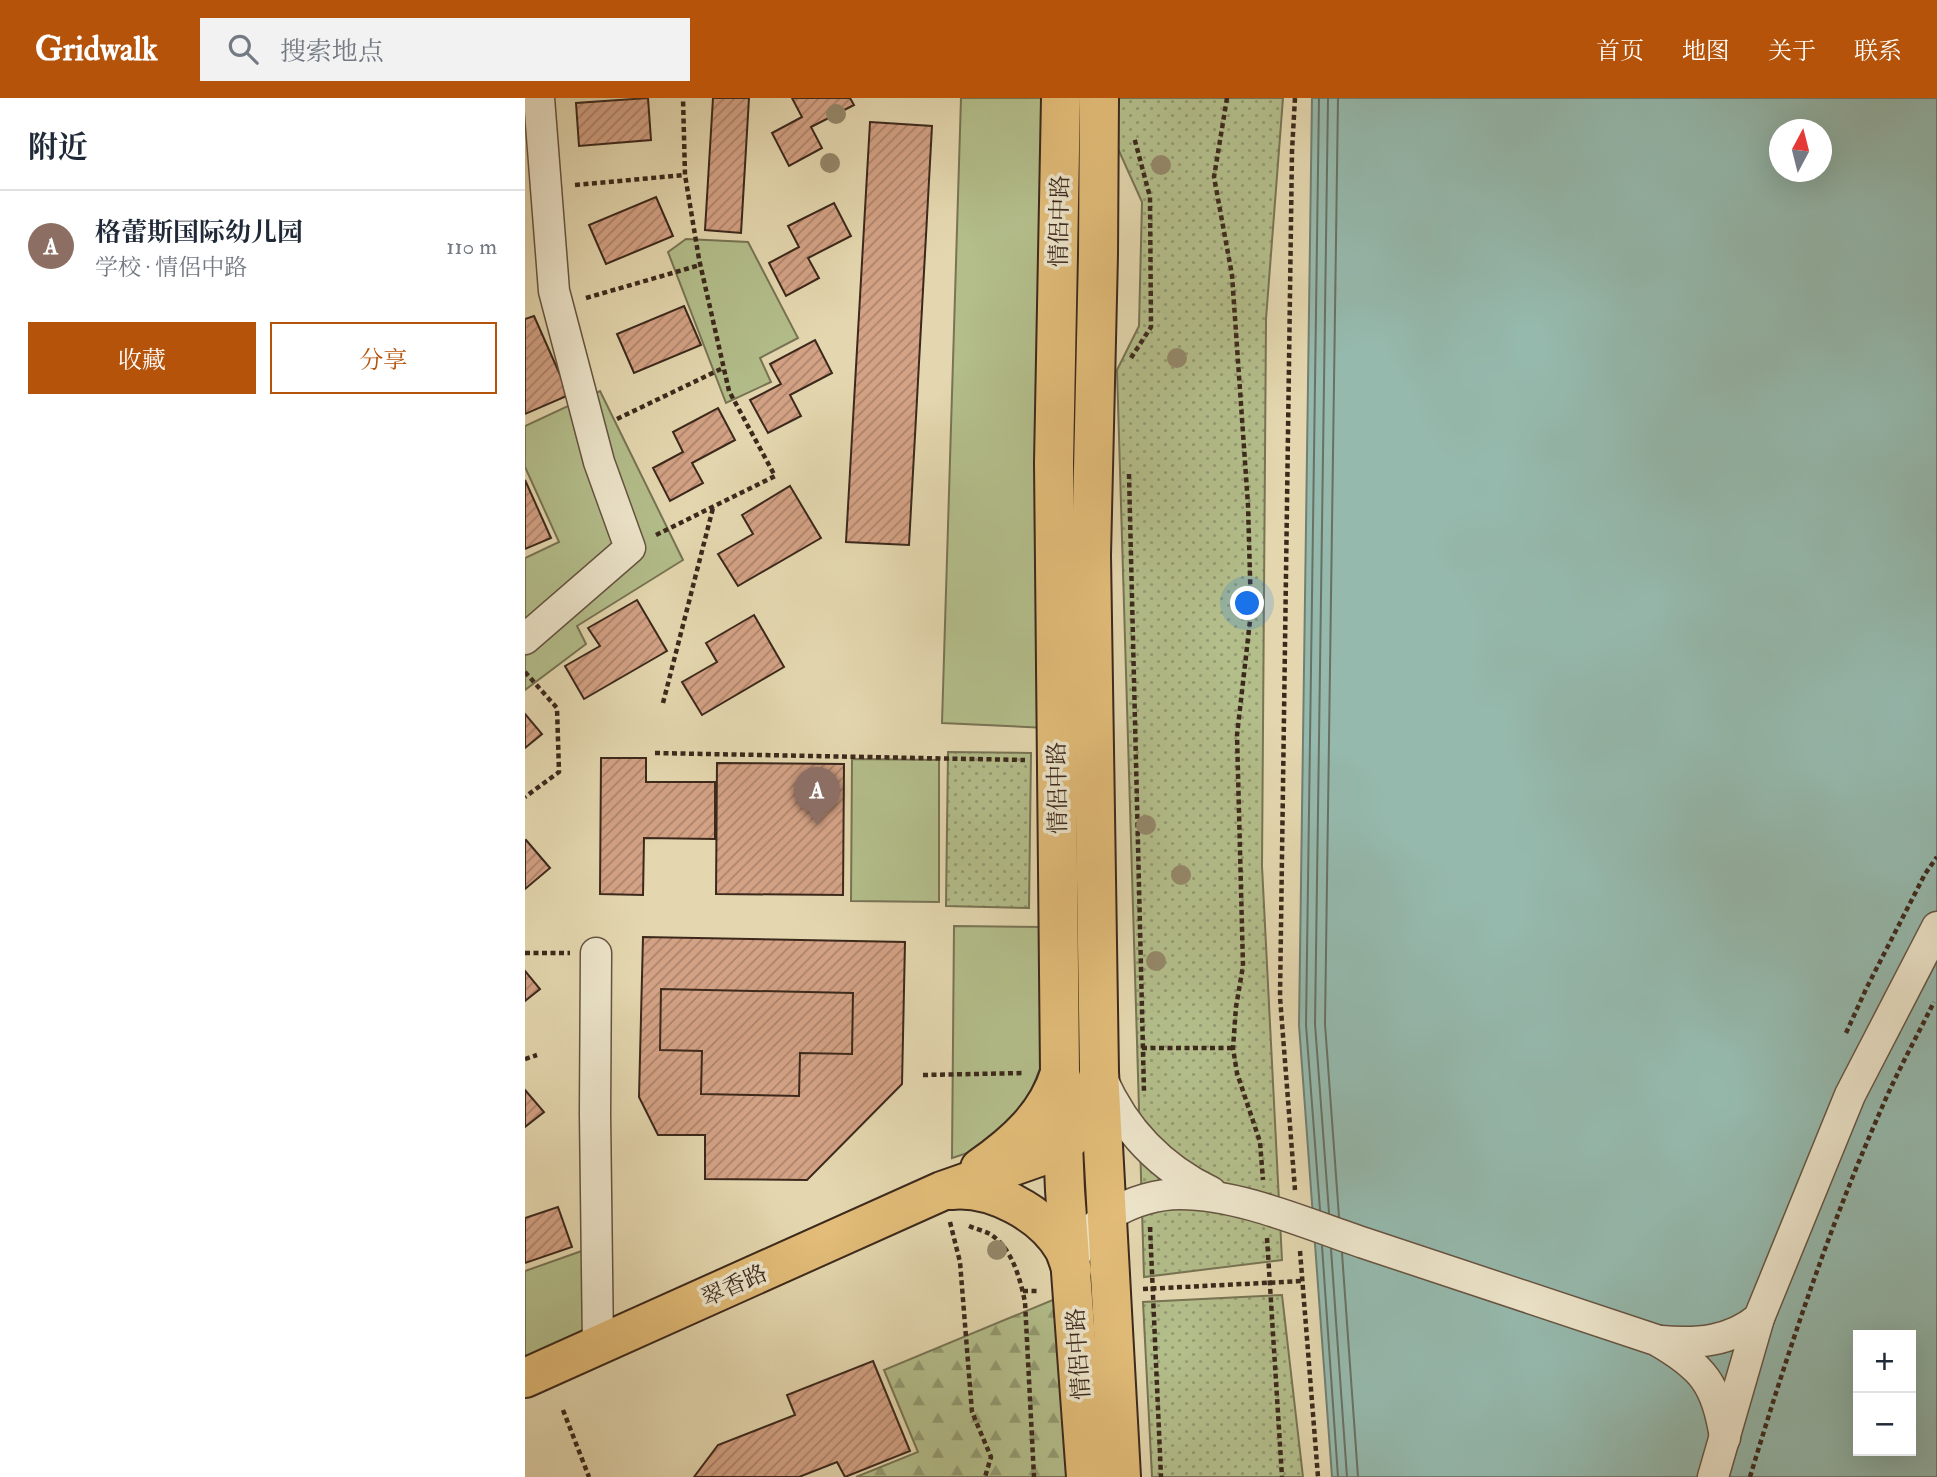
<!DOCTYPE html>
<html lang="zh">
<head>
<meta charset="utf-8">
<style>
  body { margin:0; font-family:"IM FELL Double Pica","Noto Serif SC",serif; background:#f2f2f3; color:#1f2937 }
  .controls { position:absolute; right:21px; bottom:21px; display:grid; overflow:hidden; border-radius:0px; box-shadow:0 7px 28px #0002 }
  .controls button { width:63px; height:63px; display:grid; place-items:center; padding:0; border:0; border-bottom:2px solid #e0e1e3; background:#fff; color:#1f2937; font:35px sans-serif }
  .compass { position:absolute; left:1244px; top:21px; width:63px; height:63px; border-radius:50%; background:#fff; box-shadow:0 7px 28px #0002; rotate:7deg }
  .you { position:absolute; left:723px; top:506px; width:24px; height:24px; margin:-18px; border:5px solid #fff; border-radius:50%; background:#1a73e8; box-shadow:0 0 0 10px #1a73e833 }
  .badge { display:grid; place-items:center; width:46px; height:46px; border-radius:50%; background:#b45309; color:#fff; font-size:23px; font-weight:700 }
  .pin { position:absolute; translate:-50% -58px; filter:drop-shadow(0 2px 4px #0008) }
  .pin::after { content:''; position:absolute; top:37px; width:24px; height:21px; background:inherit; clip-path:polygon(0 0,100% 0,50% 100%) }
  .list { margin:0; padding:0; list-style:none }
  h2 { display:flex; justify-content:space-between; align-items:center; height:91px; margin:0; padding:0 28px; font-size:30px }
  h2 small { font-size:23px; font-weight:400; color:#747a83 }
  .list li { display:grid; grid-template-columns:46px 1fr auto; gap:21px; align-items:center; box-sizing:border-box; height:112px; padding:0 28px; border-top:2px solid #e0e1e3 }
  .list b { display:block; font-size:26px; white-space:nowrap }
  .list p { margin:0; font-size:23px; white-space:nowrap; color:#747a83 }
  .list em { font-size:23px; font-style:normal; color:#747a83 }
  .actions { display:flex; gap:14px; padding:21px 28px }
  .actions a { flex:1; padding:16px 0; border:2px solid #b45309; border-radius:0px; text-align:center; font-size:24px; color:#b45309 }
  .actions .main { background:#b45309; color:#fff }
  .icon { flex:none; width:38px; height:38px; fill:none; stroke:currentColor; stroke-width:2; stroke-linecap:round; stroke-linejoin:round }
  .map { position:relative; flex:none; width:1412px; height:1379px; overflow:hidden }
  header { display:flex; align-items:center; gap:42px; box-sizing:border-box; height:98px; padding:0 35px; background:#b45309; color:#fff }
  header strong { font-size:33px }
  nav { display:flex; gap:38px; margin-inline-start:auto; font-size:24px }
  .search { width:490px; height:63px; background:#f2f2f3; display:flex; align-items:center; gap:18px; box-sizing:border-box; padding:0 24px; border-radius:0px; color:#747a83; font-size:26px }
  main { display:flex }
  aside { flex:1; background:#fff }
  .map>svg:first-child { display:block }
  .green { fill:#b3be8b; stroke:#787454; stroke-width:2 }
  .forest { fill:url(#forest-firs); stroke:#787454; stroke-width:2 }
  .park { fill:url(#park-dots); stroke:#787454; stroke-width:2 }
  .water { fill:#95b9ad; stroke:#717f73; stroke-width:2; fill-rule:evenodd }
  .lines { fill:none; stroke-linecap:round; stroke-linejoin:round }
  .shore { stroke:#687164; stroke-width:2 }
  .building { fill:url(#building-hatch); stroke:#3c291c; stroke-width:2 }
  .minor-casing { stroke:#665441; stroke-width:33 }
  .major-casing { stroke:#3c291c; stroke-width:42 }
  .highway-casing { stroke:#3c291c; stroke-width:42 }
  .path { stroke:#3c291c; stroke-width:4.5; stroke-dasharray:5 3.5; stroke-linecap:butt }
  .minor { stroke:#ede5cb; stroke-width:30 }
  .major { stroke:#e2bc78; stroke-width:38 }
  .highway { stroke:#e2bc78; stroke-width:38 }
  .tree { fill:#95886a }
  .labels { text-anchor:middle; stroke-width:7; stroke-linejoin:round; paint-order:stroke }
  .street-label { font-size:23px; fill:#3c291c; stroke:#ede5cb }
</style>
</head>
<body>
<header>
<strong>Gridwalk</strong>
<div class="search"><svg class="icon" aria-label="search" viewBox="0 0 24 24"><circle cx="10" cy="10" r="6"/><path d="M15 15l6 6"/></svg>搜索地点</div>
<nav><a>首页</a><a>地图</a><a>关于</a><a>联系</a></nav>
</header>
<main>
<aside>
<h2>附近<small></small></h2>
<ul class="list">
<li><span class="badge" style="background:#8d6e63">A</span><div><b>格蕾斯国际幼儿园</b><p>学校 · 情侶中路</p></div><em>110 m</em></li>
</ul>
<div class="actions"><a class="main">收藏</a><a>分享</a></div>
</aside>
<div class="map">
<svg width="1412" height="1379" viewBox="0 0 1412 1379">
  <defs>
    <pattern id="forest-firs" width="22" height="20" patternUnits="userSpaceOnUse" patternTransform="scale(1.75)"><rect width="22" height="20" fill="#b3be8b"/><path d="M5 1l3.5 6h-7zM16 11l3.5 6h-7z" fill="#939a71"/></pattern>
    <pattern id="park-dots" width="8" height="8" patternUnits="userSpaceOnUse" patternTransform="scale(1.75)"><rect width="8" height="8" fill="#b3be8b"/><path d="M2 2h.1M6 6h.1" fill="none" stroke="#939a71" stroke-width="1.8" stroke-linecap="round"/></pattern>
    <pattern id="building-hatch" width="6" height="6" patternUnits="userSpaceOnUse" patternTransform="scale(1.75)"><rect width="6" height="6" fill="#d4a285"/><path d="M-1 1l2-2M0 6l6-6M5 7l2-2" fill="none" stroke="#ad846c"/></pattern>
  </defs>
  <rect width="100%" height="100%" fill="#e4d7af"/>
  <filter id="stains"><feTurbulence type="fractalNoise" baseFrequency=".00286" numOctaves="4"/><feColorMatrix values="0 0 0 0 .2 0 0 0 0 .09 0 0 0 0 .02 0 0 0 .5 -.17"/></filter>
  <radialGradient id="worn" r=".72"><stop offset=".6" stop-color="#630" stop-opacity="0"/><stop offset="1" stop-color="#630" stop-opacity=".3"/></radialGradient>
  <g class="green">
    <polygon points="436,0 537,0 522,630 417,625"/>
    <polygon points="161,141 223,144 273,240 235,260 246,284 201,305 143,154"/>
    <polygon points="75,293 158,462 52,528 61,546 0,592 0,460 34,444 0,369 0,328"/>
    <polygon points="327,661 414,662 414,804 326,803"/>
    <polygon points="429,828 519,829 516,968 504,998 473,1045 427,1060"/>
    <polygon points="68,1149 68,1239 0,1266 0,1173"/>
  </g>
  <polygon class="forest" points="535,1199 548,1379 331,1379 393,1354 359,1272"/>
  <g class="park">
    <polygon points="594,0 758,0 741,221 737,768 757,1162 619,1179 592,272 614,228 617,104 590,44"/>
    <polygon points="423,654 506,655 504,810 421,808"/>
    <polygon points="757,1197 778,1379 627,1379 618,1204"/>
  </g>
  <path class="water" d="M787 0H1412V1379H807L774 927ZM1254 32H1296V74H1254ZM1333 1237H1386V1353H1333Z"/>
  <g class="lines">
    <g class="shore">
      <polyline points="794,0 781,927 795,1112"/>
      <polyline points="803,0 790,926 804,1115"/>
      <polyline points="813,0 800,926 814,1119"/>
      <polyline points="797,1148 813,1379"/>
      <polyline points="806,1151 822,1379"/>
      <polyline points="817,1155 833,1379"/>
    </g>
  </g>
  <g class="building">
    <polygon points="123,0 126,42 54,48 51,5"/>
    <polygon points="188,0 224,0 216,135 180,132"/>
    <polygon points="267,0 325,0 329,7 286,29 297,50 264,68 247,35 277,19"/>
    <polygon points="345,24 407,28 384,447 321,444"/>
    <polygon points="131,99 148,138 81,166 64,127"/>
    <polygon points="309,105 326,138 283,160 294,180 261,198 244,165 274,149 263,128"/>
    <polygon points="159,208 176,247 109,275 92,236"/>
    <polygon points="9,218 44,297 0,316 0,221"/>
    <polygon points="290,242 307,275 265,297 276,318 243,335 225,302 256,286 245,266"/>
    <polygon points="193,310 210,342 167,365 178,385 145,403 128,370 158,354 148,334"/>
    <polygon points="0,382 26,440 0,451"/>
    <polygon points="265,388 296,440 213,488 193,456 228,436 217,417"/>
    <polygon points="112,502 142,553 59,601 40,568 75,548 63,530"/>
    <polygon points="229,517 259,569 177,617 157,584 192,564 181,545"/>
    <polygon points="0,616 17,636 0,650"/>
    <polygon points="76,660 121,660 121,684 190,684 190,741 119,740 118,797 75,796"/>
    <polygon points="192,665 319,666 318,797 191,796"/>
    <polygon points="1,742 25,770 0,791 0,743"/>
    <polygon points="118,839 380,844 377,986 282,1082 180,1081 180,1037 133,1037 114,999"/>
    <polygon points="0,873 15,891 0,903"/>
    <polygon points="136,891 328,895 327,956 275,955 274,998 176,996 177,953 135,952"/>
    <polygon points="0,992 19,1014 0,1029"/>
    <polygon points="33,1109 47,1149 0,1165 0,1120"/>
    <polygon points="348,1263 385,1353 320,1379 312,1364 274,1379 169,1379 193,1347 270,1317 262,1297"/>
  </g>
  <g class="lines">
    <defs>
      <g id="minor">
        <polyline points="0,541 105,450 74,364 29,193 14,0"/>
        <polyline points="71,855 70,1016 73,1249"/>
        <path d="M577 981C599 1031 636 1070 686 1094"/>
        <path d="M547 1172C553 1124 611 1096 655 1096 715 1096 782 1126 839 1145 937 1177 1034 1210 1131 1242 1178 1269 1192 1286 1200 1340"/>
        <path d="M1136 1243C1172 1246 1205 1244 1234 1220"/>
        <polyline points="1188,1379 1234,1220 1325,997 1412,829"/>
      </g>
      <g id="major">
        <path d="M455 1070C491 1045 522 1017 535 975"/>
        <path d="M426 1092C467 1088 518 1115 539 1151 542 1157 544 1165 547 1172"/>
        <polyline points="0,1280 417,1093 531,1053 552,1034 558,1024 568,999 574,975"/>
      </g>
      <g id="highway">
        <polyline points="536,0 529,365 535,975 540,1092 561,1379"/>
        <polyline points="574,0 573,157 566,457 574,974 596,1379"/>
      </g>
    </defs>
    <use href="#minor" class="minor-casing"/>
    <use href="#major" class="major-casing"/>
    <use href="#highway" class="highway-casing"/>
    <g class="path">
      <polyline points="702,0 689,79 707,177 723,407 726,514 712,637 718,868 711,909 708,950 712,975 735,1044 738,1082"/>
      <polyline points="770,0 767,53 755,899 770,1092"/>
      <polyline points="50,87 160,77"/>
      <polyline points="61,200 175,167"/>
      <polyline points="606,260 626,229 625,99 609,39"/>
      <polyline points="92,321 198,270"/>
      <polyline points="604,376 619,994"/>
      <polyline points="131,437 250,378 204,293 174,161 160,77 158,0"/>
      <polyline points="0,574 32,610 34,674 0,699"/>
      <polyline points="138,605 188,410"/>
      <polyline points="130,655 500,662"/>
      <polyline points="0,855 45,855"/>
      <polyline points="1321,935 1342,889 1400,776 1412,759"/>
      <polyline points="617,950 708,950"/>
      <polyline points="0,961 12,957"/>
      <polyline points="398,977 499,975"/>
      <polyline points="425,1124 435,1164 447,1314 466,1359 460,1379"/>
      <path d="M444 1128C451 1131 459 1133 465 1136 487 1150 495 1180 500 1204L509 1379"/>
      <polyline points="625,1129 636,1379"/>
      <polyline points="742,1140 757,1379"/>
      <polyline points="775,1153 793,1379"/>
      <polyline points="618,1191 778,1183"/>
      <polyline points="498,1193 514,1193"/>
      <polyline points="38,1312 64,1379"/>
      <path d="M1225 1379C1262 1256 1303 1132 1355 1014 1371 976 1391 940 1409 904"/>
    </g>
    <use href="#minor" class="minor"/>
    <use href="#major" class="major"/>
    <use href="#highway" class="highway"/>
  </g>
  <g class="tree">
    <circle cx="311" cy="16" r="10"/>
    <circle cx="305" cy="65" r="10"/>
    <circle cx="636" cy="67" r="10"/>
    <circle cx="652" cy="260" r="10"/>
    <circle cx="621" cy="727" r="10"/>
    <circle cx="656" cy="777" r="10"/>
    <circle cx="631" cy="863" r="10"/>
    <circle cx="472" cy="1152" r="10"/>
  </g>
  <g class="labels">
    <g class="street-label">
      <text transform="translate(534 123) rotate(-89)" y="8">情侶中路</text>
      <text transform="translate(532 690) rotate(-91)" y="8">情侶中路</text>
      <text transform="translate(209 1187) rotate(-24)" y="8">翠香路</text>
      <text transform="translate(553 1256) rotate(-94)" y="8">情侶中路</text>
    </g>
  </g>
  <rect width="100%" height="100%" filter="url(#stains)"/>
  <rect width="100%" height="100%" fill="url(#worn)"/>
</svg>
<div class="controls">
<button>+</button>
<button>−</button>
</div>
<svg class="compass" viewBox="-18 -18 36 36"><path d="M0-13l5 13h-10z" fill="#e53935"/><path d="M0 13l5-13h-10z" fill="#747a83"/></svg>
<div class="you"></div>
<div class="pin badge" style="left:292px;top:727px;background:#8d6e63">A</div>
</div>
</main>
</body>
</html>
